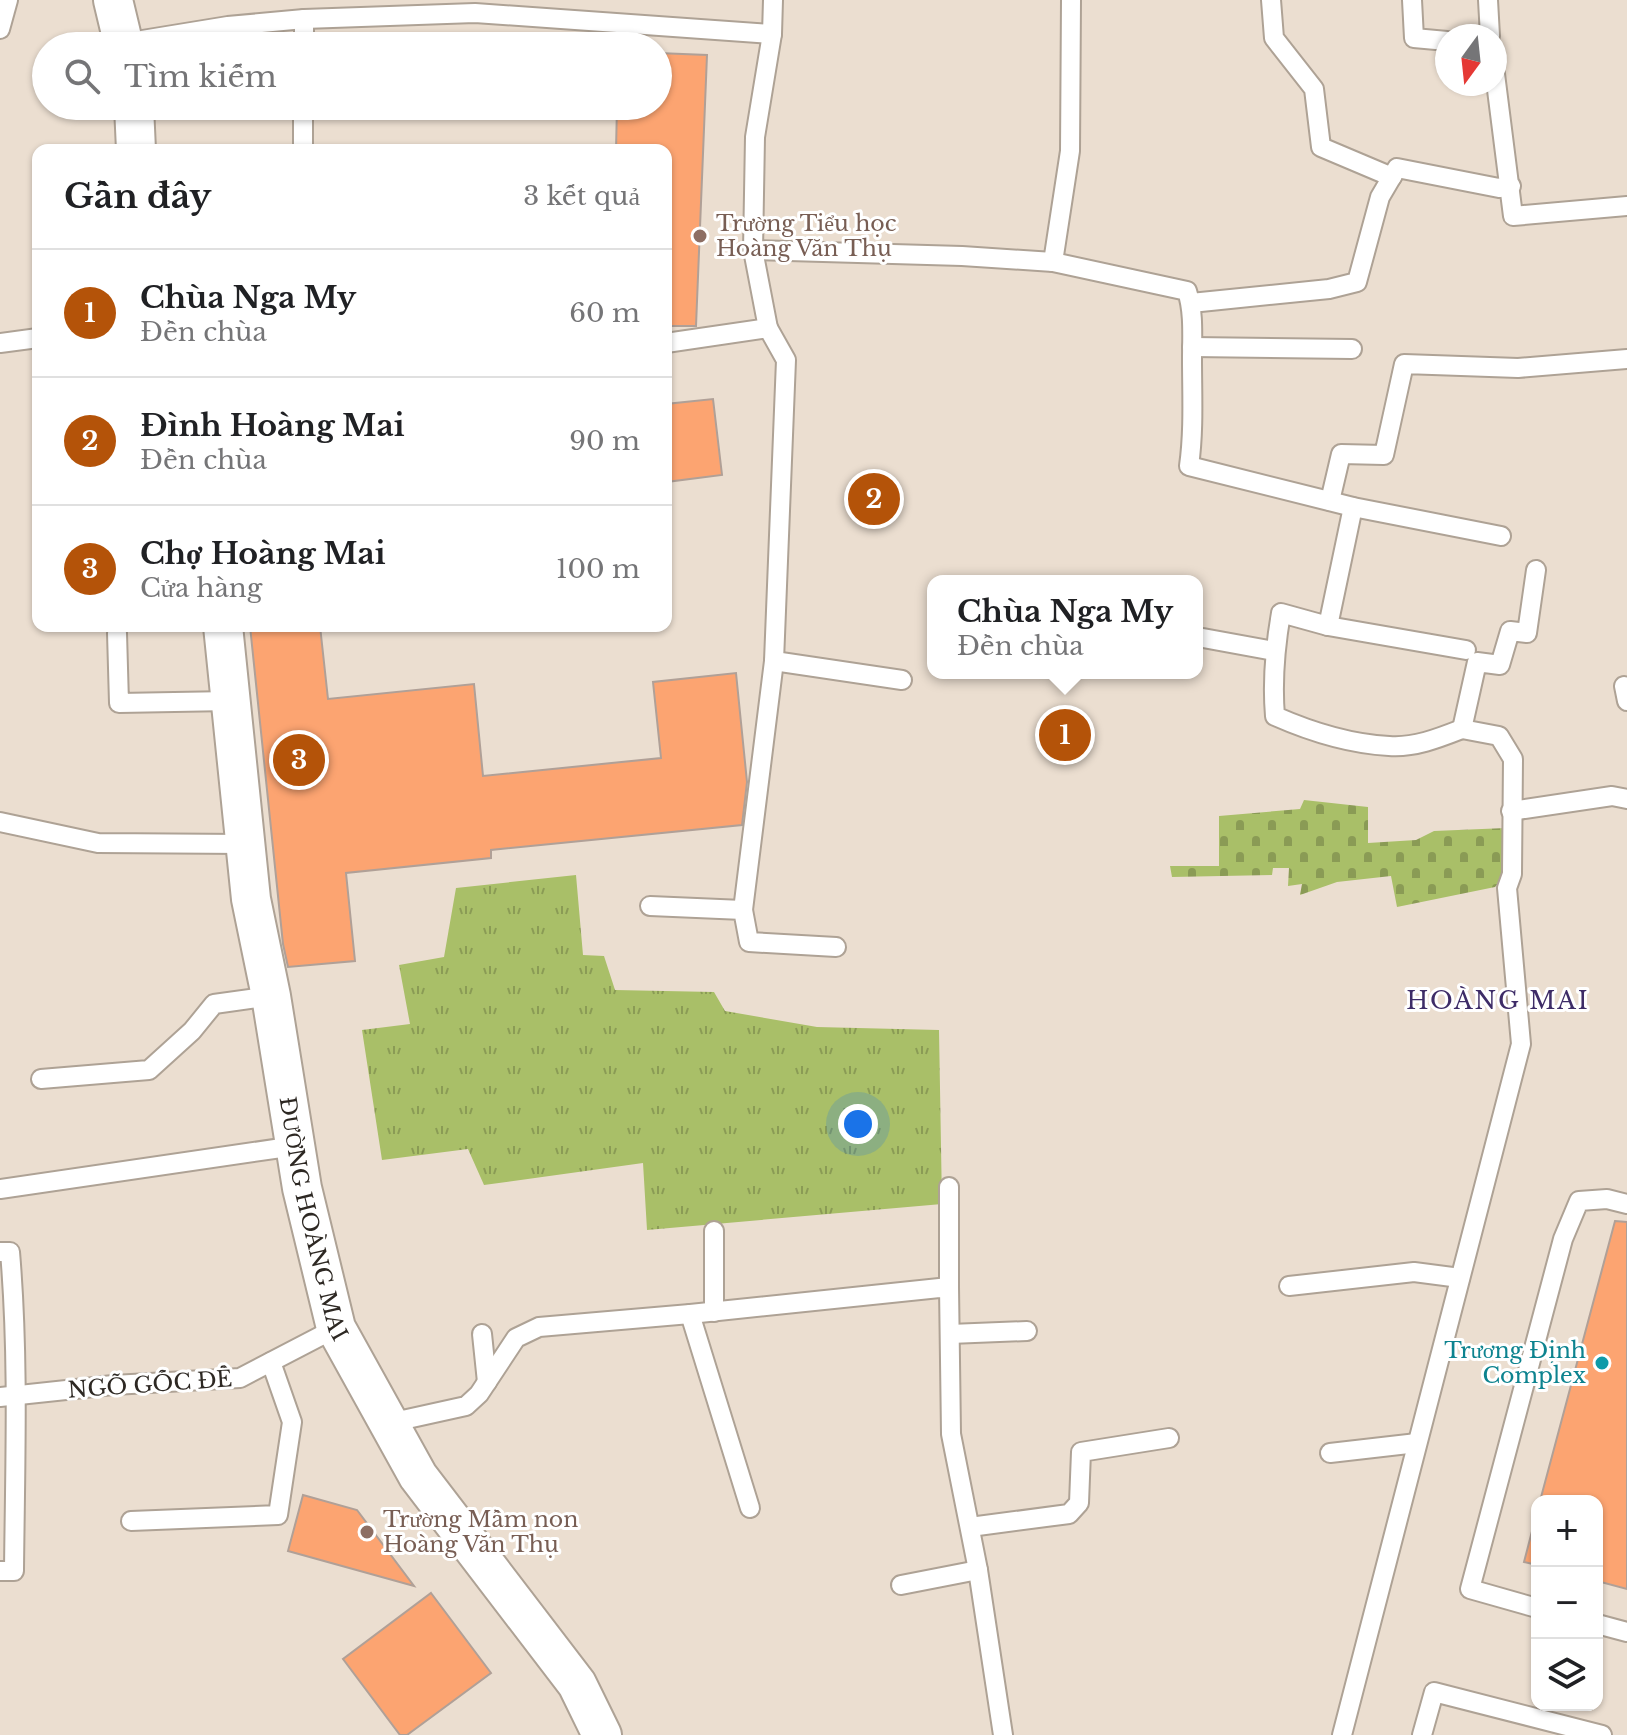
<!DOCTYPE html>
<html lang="vi">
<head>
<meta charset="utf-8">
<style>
  body { margin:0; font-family:"Libre Baskerville",serif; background:#f2f2f2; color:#202124 }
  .controls { position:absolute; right:24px; bottom:24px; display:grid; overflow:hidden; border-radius:16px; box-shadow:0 2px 6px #0004 }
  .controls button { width:72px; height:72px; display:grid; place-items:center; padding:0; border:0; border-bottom:2px solid #e0e0e0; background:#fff; color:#202124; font:40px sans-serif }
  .compass { position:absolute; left:1435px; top:24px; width:72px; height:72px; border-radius:50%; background:#fff; box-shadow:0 2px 6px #0004; rotate:195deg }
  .you { position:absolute; left:858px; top:1124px; width:28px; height:28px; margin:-20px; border:6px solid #fff; border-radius:50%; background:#1a73e8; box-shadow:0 0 0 12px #1a73e833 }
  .badge { display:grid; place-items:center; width:52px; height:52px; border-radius:50%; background:#b45309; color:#fff; font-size:26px; font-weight:700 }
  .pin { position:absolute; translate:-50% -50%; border:4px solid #fff; box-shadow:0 2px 8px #0006 }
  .popup { position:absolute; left:927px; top:575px; width:276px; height:104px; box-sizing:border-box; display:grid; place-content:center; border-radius:16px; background:#fff; filter:drop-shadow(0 2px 6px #0005); font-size:26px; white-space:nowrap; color:#757577 }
  .popup b { font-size:30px; color:#202124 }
  .popup::after { content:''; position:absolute; left:50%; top:100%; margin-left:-16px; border:16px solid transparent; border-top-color:#fff }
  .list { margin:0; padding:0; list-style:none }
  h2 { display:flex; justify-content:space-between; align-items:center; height:104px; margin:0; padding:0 32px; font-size:34px }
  h2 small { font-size:26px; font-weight:400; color:#757577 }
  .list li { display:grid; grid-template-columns:52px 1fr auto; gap:24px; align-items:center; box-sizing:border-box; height:128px; padding:0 32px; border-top:2px solid #e0e0e0 }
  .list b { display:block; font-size:30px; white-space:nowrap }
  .list p { margin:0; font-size:26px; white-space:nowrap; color:#757577 }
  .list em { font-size:26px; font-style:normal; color:#757577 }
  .icon { flex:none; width:44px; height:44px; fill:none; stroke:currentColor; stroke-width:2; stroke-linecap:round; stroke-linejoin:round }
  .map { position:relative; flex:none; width:1627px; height:1735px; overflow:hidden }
  .search { position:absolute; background:#fff; box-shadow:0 2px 6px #0004; left:32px; top:32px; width:640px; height:88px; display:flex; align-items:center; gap:20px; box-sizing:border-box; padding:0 28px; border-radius:44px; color:#757577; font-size:30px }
  .panel { position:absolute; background:#fff; box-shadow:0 2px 6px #0004; left:32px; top:144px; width:640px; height:488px; border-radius:16px }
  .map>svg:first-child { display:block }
  .grass { fill:url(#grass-tufts) }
  .cemetery { fill:url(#cemetery-stones) }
  .building { fill:#fca471; stroke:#b0a097; stroke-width:2 }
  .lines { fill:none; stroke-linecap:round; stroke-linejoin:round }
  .lane-casing { stroke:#aea295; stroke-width:22 }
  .street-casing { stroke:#aea295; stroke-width:42 }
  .lane { stroke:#fff; stroke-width:18 }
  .street { stroke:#fff; stroke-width:38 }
  .education-dot { fill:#8d6e63; stroke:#fff; stroke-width:3 }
  .culture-dot { fill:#0f9aa8; stroke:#fff; stroke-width:3 }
  .labels { text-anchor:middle; stroke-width:6; stroke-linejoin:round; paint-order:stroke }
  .education-label { font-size:22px; fill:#785e54; stroke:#fff; text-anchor:start }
  .street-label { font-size:22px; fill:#2d2823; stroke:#fff }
  .culture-label { font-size:22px; fill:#0d838f; stroke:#fff; text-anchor:end }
  .neighbourhood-label { font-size:24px; letter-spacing:2px; fill:#3e2c67; stroke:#fff }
</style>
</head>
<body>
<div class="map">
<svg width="1627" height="1735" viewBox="0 0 1627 1735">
  <defs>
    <pattern id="grass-tufts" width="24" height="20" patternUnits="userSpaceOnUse" patternTransform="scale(2)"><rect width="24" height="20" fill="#a9bf68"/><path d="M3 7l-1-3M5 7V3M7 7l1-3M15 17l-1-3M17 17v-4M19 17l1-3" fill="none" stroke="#8a9b55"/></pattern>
    <pattern id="cemetery-stones" width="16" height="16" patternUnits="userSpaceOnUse" patternTransform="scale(2)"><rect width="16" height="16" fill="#a9bf68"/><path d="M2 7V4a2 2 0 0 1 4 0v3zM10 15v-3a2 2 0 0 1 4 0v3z" fill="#8a9b55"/></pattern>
  </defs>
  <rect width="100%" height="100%" fill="#ebded0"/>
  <polygon class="grass" points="576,875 583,955 604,956 615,990 714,992 725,1011 817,1027 939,1030 942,1204 647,1230 643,1163 484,1185 468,1149 382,1160 362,1030 410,1024 399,965 444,957 456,888"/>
  <polygon class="cemetery" points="1304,800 1368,807 1368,843 1416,840 1434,831 1506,828 1505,876 1495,887 1397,907 1391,876 1337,882 1300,895 1302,884 1288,886 1289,868 1273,868 1272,875 1172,877 1170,866 1219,866 1219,816 1300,809"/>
  <g class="building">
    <polygon points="658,53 707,55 696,326 666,326 666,150 616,150 617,106 658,106"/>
    <polygon points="713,399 722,475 666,482 666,404"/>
    <polygon points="250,626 320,626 328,699 474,684 483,776 661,758 653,682 736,673 747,782 742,825 491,850 491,858 346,873 355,961 288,967 283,944"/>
    <polygon points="1615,1221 1627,1222 1627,1589 1597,1581 1597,1501 1540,1501"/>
    <polygon points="303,1495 357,1510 414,1586 288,1551"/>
    <polygon points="1537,1512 1537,1565 1524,1562"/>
    <polygon points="431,1593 491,1673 407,1735 400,1735 343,1659"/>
  </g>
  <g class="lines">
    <defs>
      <g id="lane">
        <polyline points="1271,0 1274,38 1314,89 1321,147 1392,177"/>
        <polyline points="1412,0 1414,38 1447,41"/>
        <polyline points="1488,0 1490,36"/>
        <polyline points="0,29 8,0"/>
        <polyline points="124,43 228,26 304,19 475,13 772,34"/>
        <polyline points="304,46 304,19"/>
        <polyline points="1495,74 1513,216 1627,206"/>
        <polyline points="303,150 303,106"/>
        <path d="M753 250 962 256 1053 262 1187 291C1194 312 1192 337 1192 359 1192 395 1194 430 1189 466L1353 507 1501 536"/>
        <polyline points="1053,262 1070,151 1071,0"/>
        <polyline points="1191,303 1329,289 1357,282 1380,197 1397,168 1499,188 1511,186"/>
        <polyline points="0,343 38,338"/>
        <polyline points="666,343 768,328 753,250 755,137 772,34 773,0"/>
        <polyline points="1192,347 1352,349"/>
        <polyline points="1330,501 1341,454 1384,455 1404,364 1518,368 1627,359"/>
        <path d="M1353 507 1328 626 1281 613C1275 648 1272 681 1275 716 1309 731 1351 744 1389 746 1414 748 1439 738 1462 729"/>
        <polyline points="1328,626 1466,650"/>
        <polyline points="117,633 119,703 230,701"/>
        <polyline points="1203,638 1274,651"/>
        <polyline points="774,661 902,680"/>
        <polyline points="1624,686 1627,701"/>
        <polyline points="1511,811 1612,796 1627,799"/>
        <polyline points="0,822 98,843 245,844"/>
        <polyline points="650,906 743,910 749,942 836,947"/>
        <polyline points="743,910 774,661 786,360 768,328"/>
        <polyline points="41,1079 149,1070 192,1031 214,1004 271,996"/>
        <polyline points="949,1187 949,1287"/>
        <polyline points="0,1189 295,1146"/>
        <path d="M0 1252H10C19 1358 15 1465 14 1571H0"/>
        <polyline points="1289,1286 1414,1272 1460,1278"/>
        <polyline points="714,1312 714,1231"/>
        <polyline points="690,1314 750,1508"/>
        <polyline points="482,1334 487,1382"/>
        <polyline points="950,1334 1027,1331"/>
        <polyline points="0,1397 113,1385 240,1378 336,1328"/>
        <polyline points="389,1423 466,1406 479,1394 516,1338 539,1327 690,1314 949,1287 951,1434 978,1570 1003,1735"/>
        <polyline points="1330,1453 1417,1443"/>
        <polyline points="131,1521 278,1515 292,1422 271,1362"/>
        <polyline points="970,1527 1069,1514 1079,1503 1081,1452 1169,1438"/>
        <polyline points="901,1585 978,1570"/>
        <polyline points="1537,1608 1470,1589 1563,1239 1579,1201 1607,1199 1627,1204"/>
        <polyline points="1597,1624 1627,1632"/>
        <polyline points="1342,1735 1521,1044 1507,888 1512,874 1513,759 1499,736 1462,729 1477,662 1500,665 1510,631 1527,633 1536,570"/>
        <polyline points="1422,1735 1434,1692 1602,1735"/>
      </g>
      <g id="street">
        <polyline points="113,0 124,46"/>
        <polyline points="134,106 136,150"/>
        <path id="s1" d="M223 626 251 899 271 996 302 1188 336 1328 418 1476 577 1684 602 1735"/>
      </g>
    </defs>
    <use href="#lane" class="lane-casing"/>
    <use href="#street" class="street-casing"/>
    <use href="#lane" class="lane"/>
    <use href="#street" class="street"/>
  </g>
  <g class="education-dot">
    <circle cx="700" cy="236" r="8"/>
    <circle cx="367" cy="1532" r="8"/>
  </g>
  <circle class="culture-dot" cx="1602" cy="1363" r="8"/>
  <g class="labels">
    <g class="education-label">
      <text x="716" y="231">Trường Tiểu học<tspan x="716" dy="25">Hoàng Văn Thụ</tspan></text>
      <text x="383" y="1527">Trường Mầm non<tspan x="383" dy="25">Hoàng Văn Thụ</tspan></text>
    </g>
    <g class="street-label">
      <text dy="8" stroke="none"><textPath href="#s1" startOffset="600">ĐƯỜNG HOÀNG MAI</textPath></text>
      <text transform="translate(150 1384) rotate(-4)" y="8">NGÕ GỐC ĐỀ</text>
    </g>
    <g class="culture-label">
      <text x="1586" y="1358">Trương Định<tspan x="1586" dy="25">Complex</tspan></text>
    </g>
    <g class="neighbourhood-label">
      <text x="1498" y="1009">HOÀNG MAI</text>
    </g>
  </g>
</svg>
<div class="controls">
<button>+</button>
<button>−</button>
<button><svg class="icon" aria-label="layers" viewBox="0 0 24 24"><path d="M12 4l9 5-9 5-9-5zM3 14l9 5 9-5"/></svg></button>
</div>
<svg class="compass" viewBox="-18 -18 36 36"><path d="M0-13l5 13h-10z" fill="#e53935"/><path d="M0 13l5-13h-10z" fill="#757577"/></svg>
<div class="you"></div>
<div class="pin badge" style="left:1065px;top:735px">1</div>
<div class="popup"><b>Chùa Nga My</b>Đền chùa</div>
<div class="pin badge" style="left:874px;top:499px">2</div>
<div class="pin badge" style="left:299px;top:760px">3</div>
<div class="search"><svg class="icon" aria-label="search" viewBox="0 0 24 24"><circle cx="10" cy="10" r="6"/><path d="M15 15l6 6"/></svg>Tìm kiếm</div>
<section class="panel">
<h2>Gần đây<small>3 kết quả</small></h2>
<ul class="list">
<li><span class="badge">1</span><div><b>Chùa Nga My</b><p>Đền chùa</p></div><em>60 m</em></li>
<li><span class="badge">2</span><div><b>Đình Hoàng Mai</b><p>Đền chùa</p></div><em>90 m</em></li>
<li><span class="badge">3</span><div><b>Chợ Hoàng Mai</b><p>Cửa hàng</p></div><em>100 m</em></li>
</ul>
</section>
</div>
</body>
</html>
